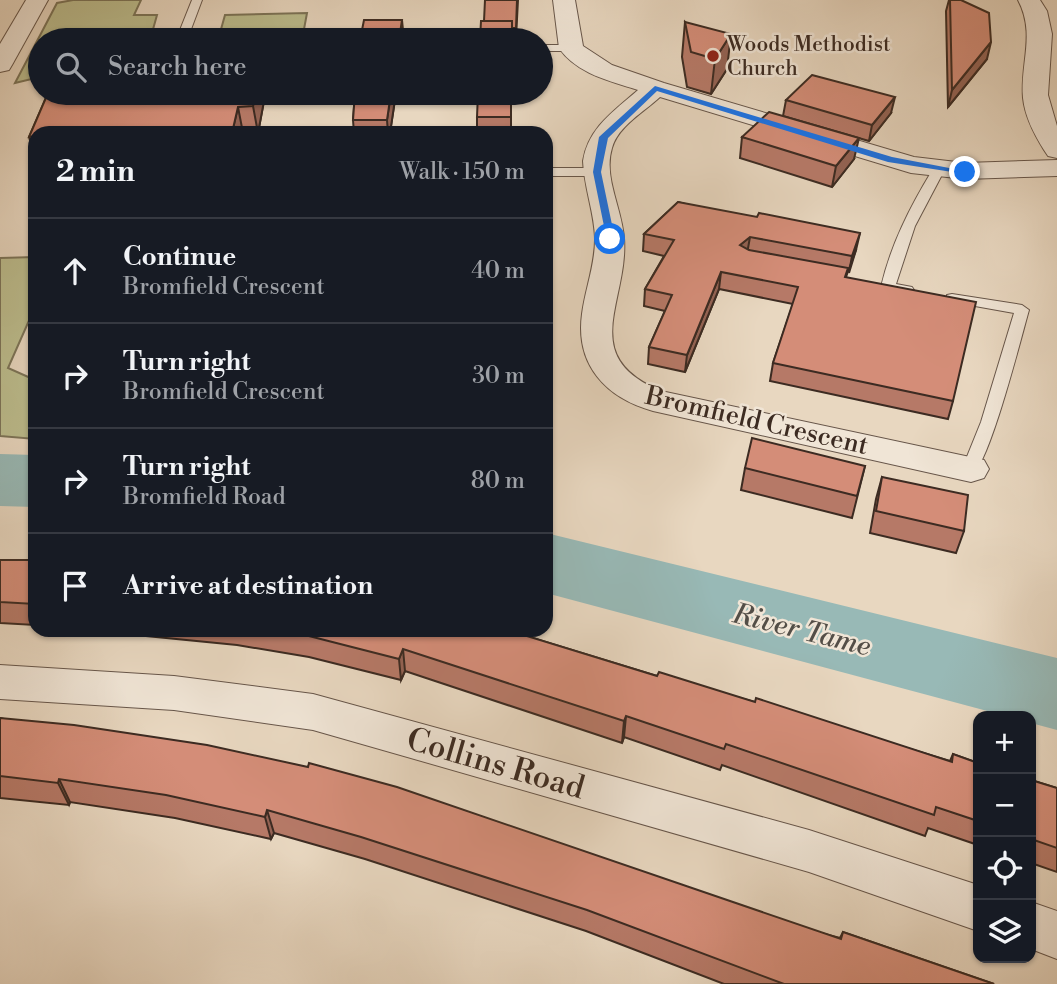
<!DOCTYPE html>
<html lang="en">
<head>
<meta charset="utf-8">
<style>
  body { margin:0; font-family:"Libre Bodoni",serif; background:#242831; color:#f1f3f6 }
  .controls { position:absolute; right:21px; bottom:21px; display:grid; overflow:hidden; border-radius:14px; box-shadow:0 2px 5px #0004 }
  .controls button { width:63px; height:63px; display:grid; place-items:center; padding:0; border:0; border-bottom:2px solid #363941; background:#171b24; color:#f1f3f6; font:35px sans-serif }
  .stop { position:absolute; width:21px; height:21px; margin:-16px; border:5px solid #1a73e8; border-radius:50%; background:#fff }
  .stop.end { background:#1a73e8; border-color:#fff; box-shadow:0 2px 7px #0008 }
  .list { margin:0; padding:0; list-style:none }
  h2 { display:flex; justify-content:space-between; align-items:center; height:91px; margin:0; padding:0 28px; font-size:30px }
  h2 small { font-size:23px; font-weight:400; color:#9ea1a6 }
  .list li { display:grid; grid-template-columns:46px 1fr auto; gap:21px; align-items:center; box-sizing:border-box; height:105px; padding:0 28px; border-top:2px solid #363941 }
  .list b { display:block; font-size:26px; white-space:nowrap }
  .list p { margin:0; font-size:23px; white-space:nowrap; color:#9ea1a6 }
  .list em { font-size:23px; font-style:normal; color:#9ea1a6 }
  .icon { flex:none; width:38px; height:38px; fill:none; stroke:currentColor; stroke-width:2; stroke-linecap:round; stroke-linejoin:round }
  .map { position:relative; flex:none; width:1057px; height:984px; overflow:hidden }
  .search { position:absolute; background:#171b24; box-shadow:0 2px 5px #0004; left:28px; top:28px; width:525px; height:77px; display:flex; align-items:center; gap:18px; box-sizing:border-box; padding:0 24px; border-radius:38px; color:#9ea1a6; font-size:26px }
  .panel { position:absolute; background:#171b24; box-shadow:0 2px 5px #0004; left:28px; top:126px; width:525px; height:511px; border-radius:21px }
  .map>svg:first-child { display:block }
  .green { fill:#bcbd8e; stroke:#7c7458; stroke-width:2 }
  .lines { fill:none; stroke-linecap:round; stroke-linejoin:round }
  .river { fill:#98b9b6; fill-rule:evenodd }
  .lane-casing { stroke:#67564a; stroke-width:2 }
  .street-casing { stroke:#67564a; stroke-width:2 }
  .lane { fill:#f0e5d6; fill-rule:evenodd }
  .street { fill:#f0e5d6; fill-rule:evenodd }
  .wall { fill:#b67967; stroke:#3c2b22; stroke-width:2 }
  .shaded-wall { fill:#946354; stroke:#3c2b22; stroke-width:2 }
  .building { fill:#d48d78; stroke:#3c2b22; stroke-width:2 }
  .route { fill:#1a73e8 }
  .poi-dot { fill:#8f2418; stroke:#f0e5d6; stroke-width:2.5 }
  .labels { text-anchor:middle; stroke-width:5; stroke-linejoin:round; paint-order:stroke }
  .far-poi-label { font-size:21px; fill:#3c2b22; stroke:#f0e5d6; text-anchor:start }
  .street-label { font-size:26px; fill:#3c2b22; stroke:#f0e5d6 }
  .water-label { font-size:28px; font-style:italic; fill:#534e47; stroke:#f0e5d6 }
  .near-street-label { font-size:32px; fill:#3c2b22; stroke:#f0e5d6 }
</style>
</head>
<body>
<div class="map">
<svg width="1057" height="984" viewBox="0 0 1057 984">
  <rect width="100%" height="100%" fill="#e8d7c0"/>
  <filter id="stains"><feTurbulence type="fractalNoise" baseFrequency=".00286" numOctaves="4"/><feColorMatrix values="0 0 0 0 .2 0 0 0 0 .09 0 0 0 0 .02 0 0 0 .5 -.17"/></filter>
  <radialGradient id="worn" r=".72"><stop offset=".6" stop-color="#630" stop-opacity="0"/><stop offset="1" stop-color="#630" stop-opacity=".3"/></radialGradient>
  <g class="green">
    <polygon points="73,0 141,0 134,15 157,15 150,40 40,40 40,77 15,83 57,3"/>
    <polygon points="307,13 302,40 218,40 225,15"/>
    <polygon points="35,257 35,307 8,368 35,380 35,439 0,436 0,258"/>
  </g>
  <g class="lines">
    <g class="river">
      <polygon points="0,454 35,455 35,507 0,506"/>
      <polygon points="546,533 1057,658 1057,730 1031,723 1031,716 1006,716 546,593"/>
    </g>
    <defs>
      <g id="lane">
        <polygon points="192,0 202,0 187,40 176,40"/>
        <polygon points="541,45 571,45 577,48 571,51 541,51"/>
        <path d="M939 165 945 169 915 226 896 284 912 287 914 290 907 294 883 290 881 287C891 244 910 207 933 169Z"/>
        <polygon points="546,168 597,168 604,172 597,176 546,176"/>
        <path d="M952 294 1022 305 1029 310C1022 334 988 470 971 475L962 469 981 422 1014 313 947 301V295Z"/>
      </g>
      <g id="street">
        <polygon points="26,0 48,0 12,65 9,70 0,72 0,44"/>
        <path d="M553 0H575L583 46 612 65 664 83 914 157 965 163 1057 160V176L965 179 911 173 660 97C644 112 618 126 612 148 603 177 622 208 624 238 629 301 576 356 661 391L984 460 989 469 984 478 971 482 653 411C606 398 575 365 582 314 585 290 595 265 595 240 595 214 584 188 583 161 588 128 614 111 638 90 610 81 577 74 559 48Z"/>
        <path d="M1018 0H1040L1047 11 1052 34 1048 95 1057 126V158L1048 156 1044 150C1034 134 1025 117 1023 98 1020 63 1036 34 1018 0Z"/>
        <polygon points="0,665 174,676 313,694 809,830 978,885 978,931 809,872 313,730 174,710 0,699"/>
        <polygon points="1031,902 1057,911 1057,959 1031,949"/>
      </g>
    </defs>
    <use href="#lane" class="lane-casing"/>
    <use href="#street" class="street-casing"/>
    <use href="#lane" class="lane"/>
    <use href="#street" class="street"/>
  </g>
  <g class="wall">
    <polygon points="518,0 516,38 512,38 484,21"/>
    <polygon points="949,0 961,0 987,59 948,107 946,11"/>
    <polygon points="685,22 727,69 711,94 687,87 682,57"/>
    <polygon points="48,93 263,93 264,101 258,133 35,133 35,157 29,137"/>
    <polygon points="355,93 396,93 390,133 354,133 353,120"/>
    <polygon points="511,93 511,133 477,133 477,117"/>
    <polygon points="786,100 891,113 869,141 783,116"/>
    <polygon points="742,137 854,159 832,187 740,158"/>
    <polygon points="678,202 856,250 846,277 953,401 948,419 770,381 773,363 793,304 719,289 685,372 648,364 649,347 665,311 644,306 645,289 664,256 643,251 644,234"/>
    <polygon points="865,466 852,518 741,490 745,468"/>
    <polygon points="882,477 964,531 956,553 870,533 876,499"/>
    <polygon points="0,560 35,560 35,625 0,623"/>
    <polygon points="85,630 507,630 657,676 755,702 950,761 953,754 978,763 978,845 928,828 925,836 722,765 720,770 624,737 622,743 405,671 401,680 309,657 237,645"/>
    <polygon points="0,718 840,938 843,932 994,984 724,984 586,931 365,859 274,833 271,839 175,818 70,802 69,805 0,798"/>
    <polygon points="1031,780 1057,788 1057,872 1031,863"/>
  </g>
  <g class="shaded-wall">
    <polygon points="402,20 404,40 399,40"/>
    <polygon points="731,34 727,69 711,94 715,59"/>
    <polygon points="991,42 987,59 948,107 952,90"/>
    <polygon points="256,93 263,93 264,101 258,133 253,106"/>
    <polygon points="391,93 396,93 390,133 388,133 387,120"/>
    <polygon points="895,97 891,113 869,141 872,125"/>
    <polygon points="238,107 243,133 232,133"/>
    <polygon points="859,138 854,159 832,187 836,166"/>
    <polygon points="860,233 856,250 849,273 852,256"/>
    <polygon points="750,237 747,254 740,245"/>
    <polygon points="721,272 719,289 685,372 687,355"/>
    <polygon points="403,649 405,671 401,680 399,659"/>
    <polygon points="626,716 624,737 622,743 624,721"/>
    <polygon points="59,779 70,802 69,805 58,783"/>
    <polygon points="267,810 274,833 271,839 265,817"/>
  </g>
  <g class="building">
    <polygon points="485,0 517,0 516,28 512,28 512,21 484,21"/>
    <polygon points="950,0 961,0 989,13 991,42 952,90"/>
    <polygon points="364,20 402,20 399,40 360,40"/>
    <polygon points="481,21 512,21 512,40 480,40"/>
    <polygon points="685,22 731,34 715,59 691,52"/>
    <polygon points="812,75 895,97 872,125 786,100"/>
    <polygon points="48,93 256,93 253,106 238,107 232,133 35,133 35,136 29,137"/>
    <polygon points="355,93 391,93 387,120 353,120"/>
    <polygon points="478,93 511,93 511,117 477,117"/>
    <polygon points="769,112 859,138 836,166 742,137"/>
    <polygon points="678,202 757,217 759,213 860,233 852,256 750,237 740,245 749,250 848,268 845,277 976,302 953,401 773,363 798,287 721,272 687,355 649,347 672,295 645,289 674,240 644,234"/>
    <polygon points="752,438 865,466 857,496 745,468"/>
    <polygon points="882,477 968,495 964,531 876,511"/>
    <polygon points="0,560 35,560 35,604 0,602"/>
    <polygon points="273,630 507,630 657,676 659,672 755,702 756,698 952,762 953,754 978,763 978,821 936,807 934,815 726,744 724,749 626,716 624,721 403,649 399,659 305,635"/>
    <polygon points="0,718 74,725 207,745 308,767 309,763 397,787 841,939 843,932 994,984 784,984 587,910 361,837 267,810 265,817 166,795 59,779 58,783 0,776"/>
    <polygon points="1031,780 1057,788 1057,848 1031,839"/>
  </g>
  <polygon class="route" points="655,86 892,157 970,172 965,174 888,162 657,91 608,138 601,172 615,239 607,241 593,172 599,137"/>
  <circle class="poi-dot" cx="713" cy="56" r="7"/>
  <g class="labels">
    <g class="far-poi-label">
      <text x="727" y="51">Woods Methodist<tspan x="727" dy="24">Church</tspan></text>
    </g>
    <g class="street-label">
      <text transform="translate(757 420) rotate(13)" y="9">Bromfield Crescent</text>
    </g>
    <g class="water-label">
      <text transform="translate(802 629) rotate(14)" y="10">River Tame</text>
    </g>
    <g class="near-street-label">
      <text transform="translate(496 763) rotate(16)" y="11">Collins Road</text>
    </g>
  </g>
  <rect width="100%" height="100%" filter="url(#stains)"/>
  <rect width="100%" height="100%" fill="url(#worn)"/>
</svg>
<div class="controls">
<button>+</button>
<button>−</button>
<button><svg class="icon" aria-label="locate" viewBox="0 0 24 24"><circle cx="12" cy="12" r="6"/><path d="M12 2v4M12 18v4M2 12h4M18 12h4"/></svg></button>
<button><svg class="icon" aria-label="layers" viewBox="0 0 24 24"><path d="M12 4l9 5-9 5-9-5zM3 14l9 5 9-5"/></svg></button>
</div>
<div class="stop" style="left:610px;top:239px"></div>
<div class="stop end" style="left:965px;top:172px"></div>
<div class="search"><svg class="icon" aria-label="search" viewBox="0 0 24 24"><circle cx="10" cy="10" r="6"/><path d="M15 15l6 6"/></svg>Search here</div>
<section class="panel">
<h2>2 min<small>Walk · 150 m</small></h2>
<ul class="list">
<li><svg class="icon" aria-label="ahead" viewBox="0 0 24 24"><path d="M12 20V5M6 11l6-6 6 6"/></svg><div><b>Continue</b><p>Bromfield Crescent</p></div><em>40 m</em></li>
<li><svg class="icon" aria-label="right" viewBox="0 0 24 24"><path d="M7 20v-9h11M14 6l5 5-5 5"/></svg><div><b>Turn right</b><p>Bromfield Crescent</p></div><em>30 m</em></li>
<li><svg class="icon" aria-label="right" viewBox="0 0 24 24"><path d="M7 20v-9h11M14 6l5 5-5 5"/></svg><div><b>Turn right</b><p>Bromfield Road</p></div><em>80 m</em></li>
<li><svg class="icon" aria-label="arrive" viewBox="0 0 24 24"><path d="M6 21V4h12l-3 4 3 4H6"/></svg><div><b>Arrive at destination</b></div></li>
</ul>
</section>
</div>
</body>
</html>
